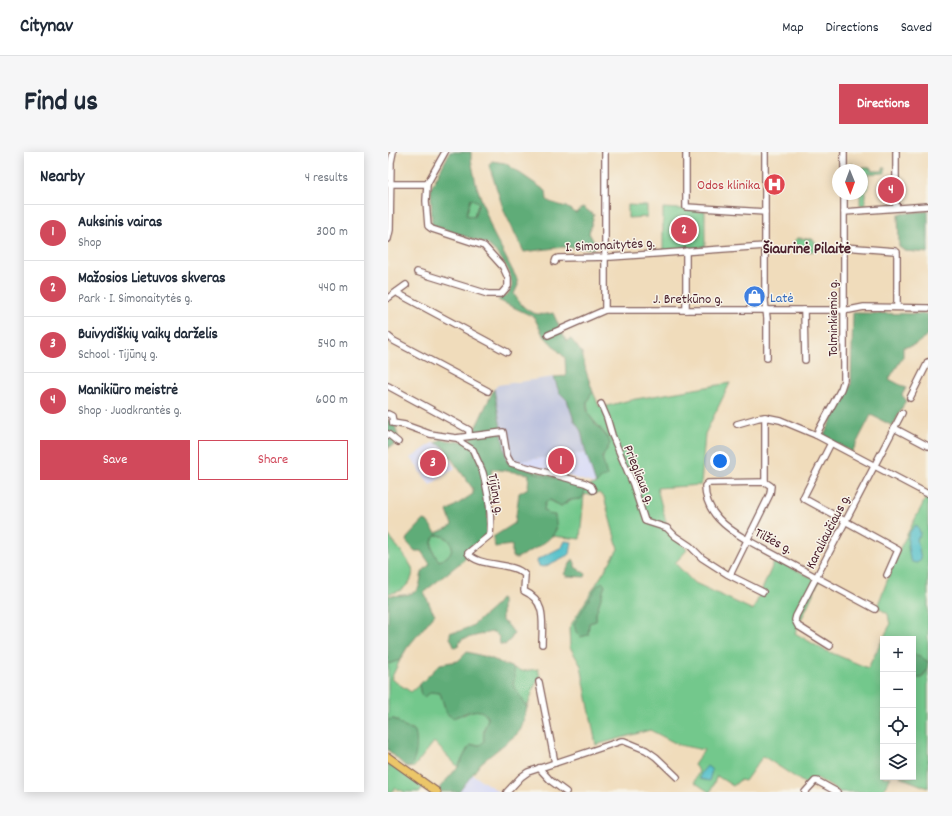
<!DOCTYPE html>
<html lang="en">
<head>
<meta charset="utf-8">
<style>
  body { margin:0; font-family:Dekko,sans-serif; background:#f6f6f7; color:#1f2937 }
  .controls { position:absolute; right:12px; bottom:12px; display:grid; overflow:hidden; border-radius:0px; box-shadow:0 2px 10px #0003 }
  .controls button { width:36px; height:36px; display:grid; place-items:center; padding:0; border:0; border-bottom:1px solid #e0e1e3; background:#fff; color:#1f2937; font:20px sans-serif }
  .compass { position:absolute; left:444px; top:12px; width:36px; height:36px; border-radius:50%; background:#fff; box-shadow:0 2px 10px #0003; rotate:179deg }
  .you { position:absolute; left:332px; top:309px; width:14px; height:14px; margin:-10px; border:3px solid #fff; border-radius:50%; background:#1a73e8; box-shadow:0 0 0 6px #1a73e833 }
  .badge { display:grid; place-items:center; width:26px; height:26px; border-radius:50%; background:#d1495b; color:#fff; font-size:13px; font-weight:700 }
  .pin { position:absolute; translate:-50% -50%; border:2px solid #fff; box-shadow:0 1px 4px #0006 }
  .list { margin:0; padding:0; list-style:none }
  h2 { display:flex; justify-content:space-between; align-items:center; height:52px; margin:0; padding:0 16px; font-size:17px }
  h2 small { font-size:13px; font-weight:400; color:#747a83 }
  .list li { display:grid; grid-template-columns:26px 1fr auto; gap:12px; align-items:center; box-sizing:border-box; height:56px; padding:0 16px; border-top:1px solid #e0e1e3 }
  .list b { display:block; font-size:15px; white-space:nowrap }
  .list p { margin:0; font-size:13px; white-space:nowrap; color:#747a83 }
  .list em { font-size:13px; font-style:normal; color:#747a83 }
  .actions { display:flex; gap:8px; padding:12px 16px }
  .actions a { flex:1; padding:9px 0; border:1px solid #d1495b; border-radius:0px; text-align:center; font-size:14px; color:#d1495b }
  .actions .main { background:#d1495b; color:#fff }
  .icon { flex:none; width:22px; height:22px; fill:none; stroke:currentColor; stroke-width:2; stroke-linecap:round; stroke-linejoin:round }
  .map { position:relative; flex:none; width:540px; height:640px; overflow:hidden; border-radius:0px }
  header { display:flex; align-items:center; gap:24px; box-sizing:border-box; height:56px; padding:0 20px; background:#fff; border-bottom:1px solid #e0e1e3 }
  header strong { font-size:19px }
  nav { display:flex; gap:22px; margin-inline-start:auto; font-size:14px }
  .intro { display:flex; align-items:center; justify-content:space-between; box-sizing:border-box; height:96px; padding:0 24px }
  h1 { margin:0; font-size:28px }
  .button { padding:10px 18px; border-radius:0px; background:#d1495b; color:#fff; font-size:14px; font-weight:700 }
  main { display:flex; gap:24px; padding:0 24px }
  aside { flex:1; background:#fff; border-radius:0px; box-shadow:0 2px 10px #0003 }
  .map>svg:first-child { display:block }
  .built { fill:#d4d8f9 }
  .industrial { fill:#bdc3de }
  .green { fill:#73c88c; stroke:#5e745c; fill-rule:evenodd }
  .forest { fill:#5eac78; stroke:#546652; fill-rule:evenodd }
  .water { fill:#52c0ca; stroke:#4e707a }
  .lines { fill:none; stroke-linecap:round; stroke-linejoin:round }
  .minor-casing { stroke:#84615d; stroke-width:8 }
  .major-casing { stroke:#84615d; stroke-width:9 }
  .minor { stroke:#fff; stroke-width:5.5 }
  .major { stroke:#ecc669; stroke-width:7 }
  .labels { text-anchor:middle; stroke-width:3; stroke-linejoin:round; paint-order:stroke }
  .health-label { font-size:14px; fill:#be3a42; stroke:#f7f3e8; text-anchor:end }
  .street-label { font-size:14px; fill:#4a1f2b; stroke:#f7f3e8 }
  .shop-label { font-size:14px; fill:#366cbe; stroke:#f7f3e8; text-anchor:start }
  .quarter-label { font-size:16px; font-weight:bold; fill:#4a1f2b; stroke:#f7f3e8 }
</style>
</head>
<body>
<header>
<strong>Citynav</strong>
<nav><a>Map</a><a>Directions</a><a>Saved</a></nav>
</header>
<div class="intro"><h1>Find us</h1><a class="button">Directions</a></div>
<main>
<aside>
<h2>Nearby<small>4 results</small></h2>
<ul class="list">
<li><span class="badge">1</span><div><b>Auksinis vairas</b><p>Shop</p></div><em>300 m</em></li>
<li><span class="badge">2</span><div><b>Mažosios Lietuvos skveras</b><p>Park · I. Simonaitytės g.</p></div><em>440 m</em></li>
<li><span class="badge">3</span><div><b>Buivydiškių vaikų darželis</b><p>School · Tijūnų g.</p></div><em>540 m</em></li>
<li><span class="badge">4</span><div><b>Manikiūro meistrė</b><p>Shop · Juodkrantės g.</p></div><em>600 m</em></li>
</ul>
<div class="actions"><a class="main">Save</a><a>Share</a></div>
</aside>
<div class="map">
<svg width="540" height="640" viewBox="0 0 540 640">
  <rect width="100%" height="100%" fill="#f7f3e8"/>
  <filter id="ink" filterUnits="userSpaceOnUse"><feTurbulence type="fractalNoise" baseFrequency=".025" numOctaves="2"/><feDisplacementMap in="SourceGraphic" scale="8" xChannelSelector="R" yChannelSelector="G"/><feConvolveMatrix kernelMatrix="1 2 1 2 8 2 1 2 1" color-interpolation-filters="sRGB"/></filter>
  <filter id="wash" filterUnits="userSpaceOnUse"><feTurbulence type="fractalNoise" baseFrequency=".012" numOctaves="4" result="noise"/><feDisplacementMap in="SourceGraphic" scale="16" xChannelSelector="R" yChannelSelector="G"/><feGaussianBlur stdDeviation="0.9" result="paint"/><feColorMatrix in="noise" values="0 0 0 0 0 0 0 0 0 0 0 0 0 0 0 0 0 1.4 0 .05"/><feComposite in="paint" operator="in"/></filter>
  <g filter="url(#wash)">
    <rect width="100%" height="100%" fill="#f0dcbb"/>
    <g class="built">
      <polygon points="46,290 53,293 67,316 42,333 23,306"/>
      <polygon points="198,301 208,332 145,314 119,310"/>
      <polygon points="84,622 111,640 71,640"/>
    </g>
    <polygon class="industrial" points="166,225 171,240 179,248 186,268 193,279 198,301 119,310 106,237 110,233"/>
    <g class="green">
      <polygon points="462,12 465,12 465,16 483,16 483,19 495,19 495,16 497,16 497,21 474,22 474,18 462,18"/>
      <polygon points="474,23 480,23 480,38 477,38 477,52 480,53 472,53 472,42 474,42 474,36 475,36 475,25"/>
      <polygon points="83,47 91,49 86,65 78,63"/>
      <polygon points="240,53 259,54 259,65 240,66"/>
      <polygon points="275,56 310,58 310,60 313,60 314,59 317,59 317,95 275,99"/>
      <polygon points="410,86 424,87 427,89 427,99 415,100 407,94 407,88"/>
      <path d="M342 231 317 282 313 333 269 336 278 370 299 398 287 411 305 430 365 458 387 408 431 429 407 481 434 497 480 516 502 473 500 462 489 455 511 398 540 342V511L532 504 525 502V487H495V625H503L494 640H452L429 626 419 633 375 604 357 629 352 628 345 634 329 624 322 640H321L306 630 311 619 306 613 316 598 291 593 262 578 208 593 193 514 182 495 181 476 230 397 216 345 211 341 196 343 192 387 164 384 169 376 160 362 156 358 157 352 161 348 173 354 182 348 193 347V332L178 330 125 314 119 310 199 334 208 332C217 320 210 307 220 296L218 283 201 263 199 252V248L205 240 211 254H219L242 248ZM214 430 217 433 208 461V469L201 471 200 483 186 472Z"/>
      <path d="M0 383C5 389 22 410 24 416 26 422 23 429 19 433 14 439 8 441 0 441Z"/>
      <path d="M48 383C66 384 72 402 51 409 45 401 40 391 48 383Z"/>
      <path d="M12 508 3 527 23 540 31 533 33 543 44 540 52 541 55 549 56 555 75 563C85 558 95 554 100 567 96 575 95 581 96 589L92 593H83L80 596 70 615 46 590 26 615 21 616 25 577C22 576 17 576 14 574 8 570 11 565 0 568V512Z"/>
      <polygon points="125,516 134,519 150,517 152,525 146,535 139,556 124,532 127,524"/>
      <polygon points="540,516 540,636 512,625 525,625 525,523 529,526 535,525"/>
      <polygon points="0,607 35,635 31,640 17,640 7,636 4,640 0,640"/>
    </g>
    <g class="forest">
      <path d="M62 0H83V7L88 32 105 81 129 127 130 133 126 142C135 157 145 166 165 161L178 189 183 187 194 201 198 219 205 240C203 242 201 245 200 248 193 262 215 278 221 288L222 292 214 305 219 324 218 325 213 326 208 332 198 301 193 279 186 268 179 248 171 240 166 225 178 224 177 206 155 183 146 165 110 148 120 142 124 134 122 122 118 114 110 102 99 92 44 73 43 36ZM83 47 91 50 86 65 78 63Z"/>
      <polygon points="104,9 117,11 158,39 159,48 162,50 178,55 188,61 195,55 206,63 201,81 207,92 207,95 206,97 175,95 136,100 116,59 101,13"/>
      <polygon points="540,59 540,101 517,99 511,95 510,62"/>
      <path d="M465 161 540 162V182C532 190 526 195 515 195V205L501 227 518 236 514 243 518 248 505 274 483 263 464 300 435 285 463 232Z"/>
      <path d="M106 237 119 310 125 314 178 330 193 332 197 335 196 343 193 347 182 348 173 354 162 348 157 351 156 358 160 362 167 363C167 367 169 372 168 376 166 389 140 400 129 406L124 405V393L107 395 105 385 127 371 131 341 140 336 141 322 104 317 98 383 78 399 77 407 36 440 44 458 47 462 19 496 12 508 0 512V443C8 444 25 444 30 437 33 432 32 426 34 421 35 418 39 415 42 412L33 399H27L18 389 19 386 36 368 39 369 48 381 62 375 64 373 59 359 85 342V337L58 299 54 294 48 291 53 287 65 289H81ZM48 383C65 383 72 401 51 409 45 401 40 391 48 383Z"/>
      <polygon points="0,268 7,273 10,285 7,292 0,296"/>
      <polygon points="185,407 187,411 187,415 198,422 197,425 178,424 176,422"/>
      <polygon points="214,430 217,433 208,461 208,469 201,471 200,483 193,485 188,480 186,472 209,434"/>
      <path d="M112 447 114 448V469L120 473 126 481 123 487 117 493 112 492 111 485 106 480C99 480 82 486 74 487L69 495H66L64 489 62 486V481L64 480H69L84 474 105 456Z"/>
      <path d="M79 500 102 506 125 516 127 524 125 532 139 556 133 577 129 582 93 611 71 640H54L51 638 52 635 70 615 80 596 83 593H92L96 589C95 581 96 575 100 567 93 551 77 562 65 566L59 562 52 541 44 540 36 545 33 543 31 533 52 512 70 509Z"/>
      <polygon points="525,502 532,504 540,510 539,518 533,526 529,526 525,523"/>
      <path d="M5 567C10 568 10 570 14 573 17 577 23 576 27 579 30 589 29 609 21 616L17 614 0 598V568Z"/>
    </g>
    <g class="water">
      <path d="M528 373C532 378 534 382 529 387L533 407 529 411 524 410 522 407C520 393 516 383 528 373Z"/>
      <polygon points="177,389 184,390 182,402 156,415 151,414 149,410 150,407 174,395"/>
      <polygon points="319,614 324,618 321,629 312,627 313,621"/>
    </g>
  </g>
  <g filter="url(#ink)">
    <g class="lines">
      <defs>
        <g id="minor">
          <polyline points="298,0 298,55 377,60"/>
          <polyline points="377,0 377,150 379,166 379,206"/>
          <polyline points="456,0 456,18"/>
          <polyline points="508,0 508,56"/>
          <polyline points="0,32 39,32"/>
          <polyline points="456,60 540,54"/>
          <polyline points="0,87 2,78 3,10 5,0"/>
          <polyline points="456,95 507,99 509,100 509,155"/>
          <polyline points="298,99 298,158"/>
          <polyline points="167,110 168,107 170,106 223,105 377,94"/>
          <polyline points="29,120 100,142 113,142 120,134 120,126 115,115 96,94 44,77 40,74 38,49 39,32 57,0"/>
          <polyline points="9,140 11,142 119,200"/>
          <polyline points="0,146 18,133"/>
          <polyline points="217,158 217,0"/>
          <polyline points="416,158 417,208"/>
          <polyline points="160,183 217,158 461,158 476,155 540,156"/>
          <polyline points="0,184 6,189 100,239"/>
          <polyline points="0,234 81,278 81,284"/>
          <polyline points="522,246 540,210"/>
          <polyline points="213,252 219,266 224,283 245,332 257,369 279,376 287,384 302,394 314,406 339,422 375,440"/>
          <polyline points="0,262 4,264 5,271"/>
          <polyline points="377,265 377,330"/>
          <polyline points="5,271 17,273 42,282 68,286 115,280 119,304 123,311 197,331 203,334 205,338"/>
          <polyline points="349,272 370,266 377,265 392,268 428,283 538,341"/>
          <polyline points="506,276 540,294"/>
          <polyline points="0,282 10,290"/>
          <polyline points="428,283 453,237 456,228 456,42"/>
          <path d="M70 286 74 291 85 298C88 306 92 313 95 321 100 340 104 363 102 383L80 401C90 416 124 409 137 423L136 439C159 449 154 471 154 492"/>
          <polyline points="443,291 415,346 510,398 499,423"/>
          <path d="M342 423 382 342 383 334 377 330 320 331 317 334C317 360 338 376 359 388L487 457"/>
          <polyline points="442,494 410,474 407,468 408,464 514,261"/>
          <polyline points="151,530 167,611"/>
          <polyline points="151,616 163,629 178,640"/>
          <polyline points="119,640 133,625 140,620 233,589 236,589 258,598 268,605 289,625"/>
          <polyline points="417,640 427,629 429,629 449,640"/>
        </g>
        <polyline id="major" points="0,605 49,640"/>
      </defs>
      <use href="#minor" class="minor-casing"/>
      <use href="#major" class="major-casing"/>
      <use href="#minor" class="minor"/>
      <use href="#major" class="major"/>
    </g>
  </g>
  <defs>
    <symbol id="hospital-disc" viewBox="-11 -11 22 22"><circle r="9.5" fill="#e0444e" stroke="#f7f3e8"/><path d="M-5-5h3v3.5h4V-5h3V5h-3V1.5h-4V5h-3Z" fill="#fff"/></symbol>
    <symbol id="shop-disc" viewBox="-11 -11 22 22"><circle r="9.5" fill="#3f7fe0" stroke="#f7f3e8"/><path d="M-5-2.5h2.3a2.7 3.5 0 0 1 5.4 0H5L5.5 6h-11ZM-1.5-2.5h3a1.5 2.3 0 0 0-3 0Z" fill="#fff"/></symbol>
  </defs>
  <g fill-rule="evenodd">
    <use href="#hospital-disc" x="374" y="20" width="25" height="25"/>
    <use href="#shop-disc" x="354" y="132" width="25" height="25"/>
  </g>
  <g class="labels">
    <g class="health-label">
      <text x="372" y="37">Odos klinika</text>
    </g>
    <g class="street-label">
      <text transform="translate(222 92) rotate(-3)" y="5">I. Simonaitytės g.</text>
      <text x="300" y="151">J. Bretkūno g.</text>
      <text transform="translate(444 166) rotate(-90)" y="5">Tolminkiemio g.</text>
      <text transform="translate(252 322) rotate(68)" y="5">Priegliaus g.</text>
      <text transform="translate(109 342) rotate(80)" y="5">Tijūnų g.</text>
      <text transform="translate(439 379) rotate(-63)" y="5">Karaliaučiaus g.</text>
      <text transform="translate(386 388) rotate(28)" y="5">Tilžės g.</text>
    </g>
    <g class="shop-label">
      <text x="382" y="150">Latė</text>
    </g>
    <g class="quarter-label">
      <text x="419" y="101">Šiaurinė Pilaitė</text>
    </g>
  </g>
</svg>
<div class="controls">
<button>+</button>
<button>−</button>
<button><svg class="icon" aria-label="locate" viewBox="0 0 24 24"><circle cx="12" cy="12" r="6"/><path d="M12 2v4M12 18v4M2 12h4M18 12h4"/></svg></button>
<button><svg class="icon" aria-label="layers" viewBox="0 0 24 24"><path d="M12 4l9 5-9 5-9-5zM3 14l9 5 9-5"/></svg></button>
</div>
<svg class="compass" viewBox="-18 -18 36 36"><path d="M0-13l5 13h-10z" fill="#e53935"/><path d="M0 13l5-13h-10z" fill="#747a83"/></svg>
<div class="you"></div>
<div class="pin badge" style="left:173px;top:309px">1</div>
<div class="pin badge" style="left:296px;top:78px">2</div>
<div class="pin badge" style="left:45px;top:311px">3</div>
<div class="pin badge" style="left:503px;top:38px">4</div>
</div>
</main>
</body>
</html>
